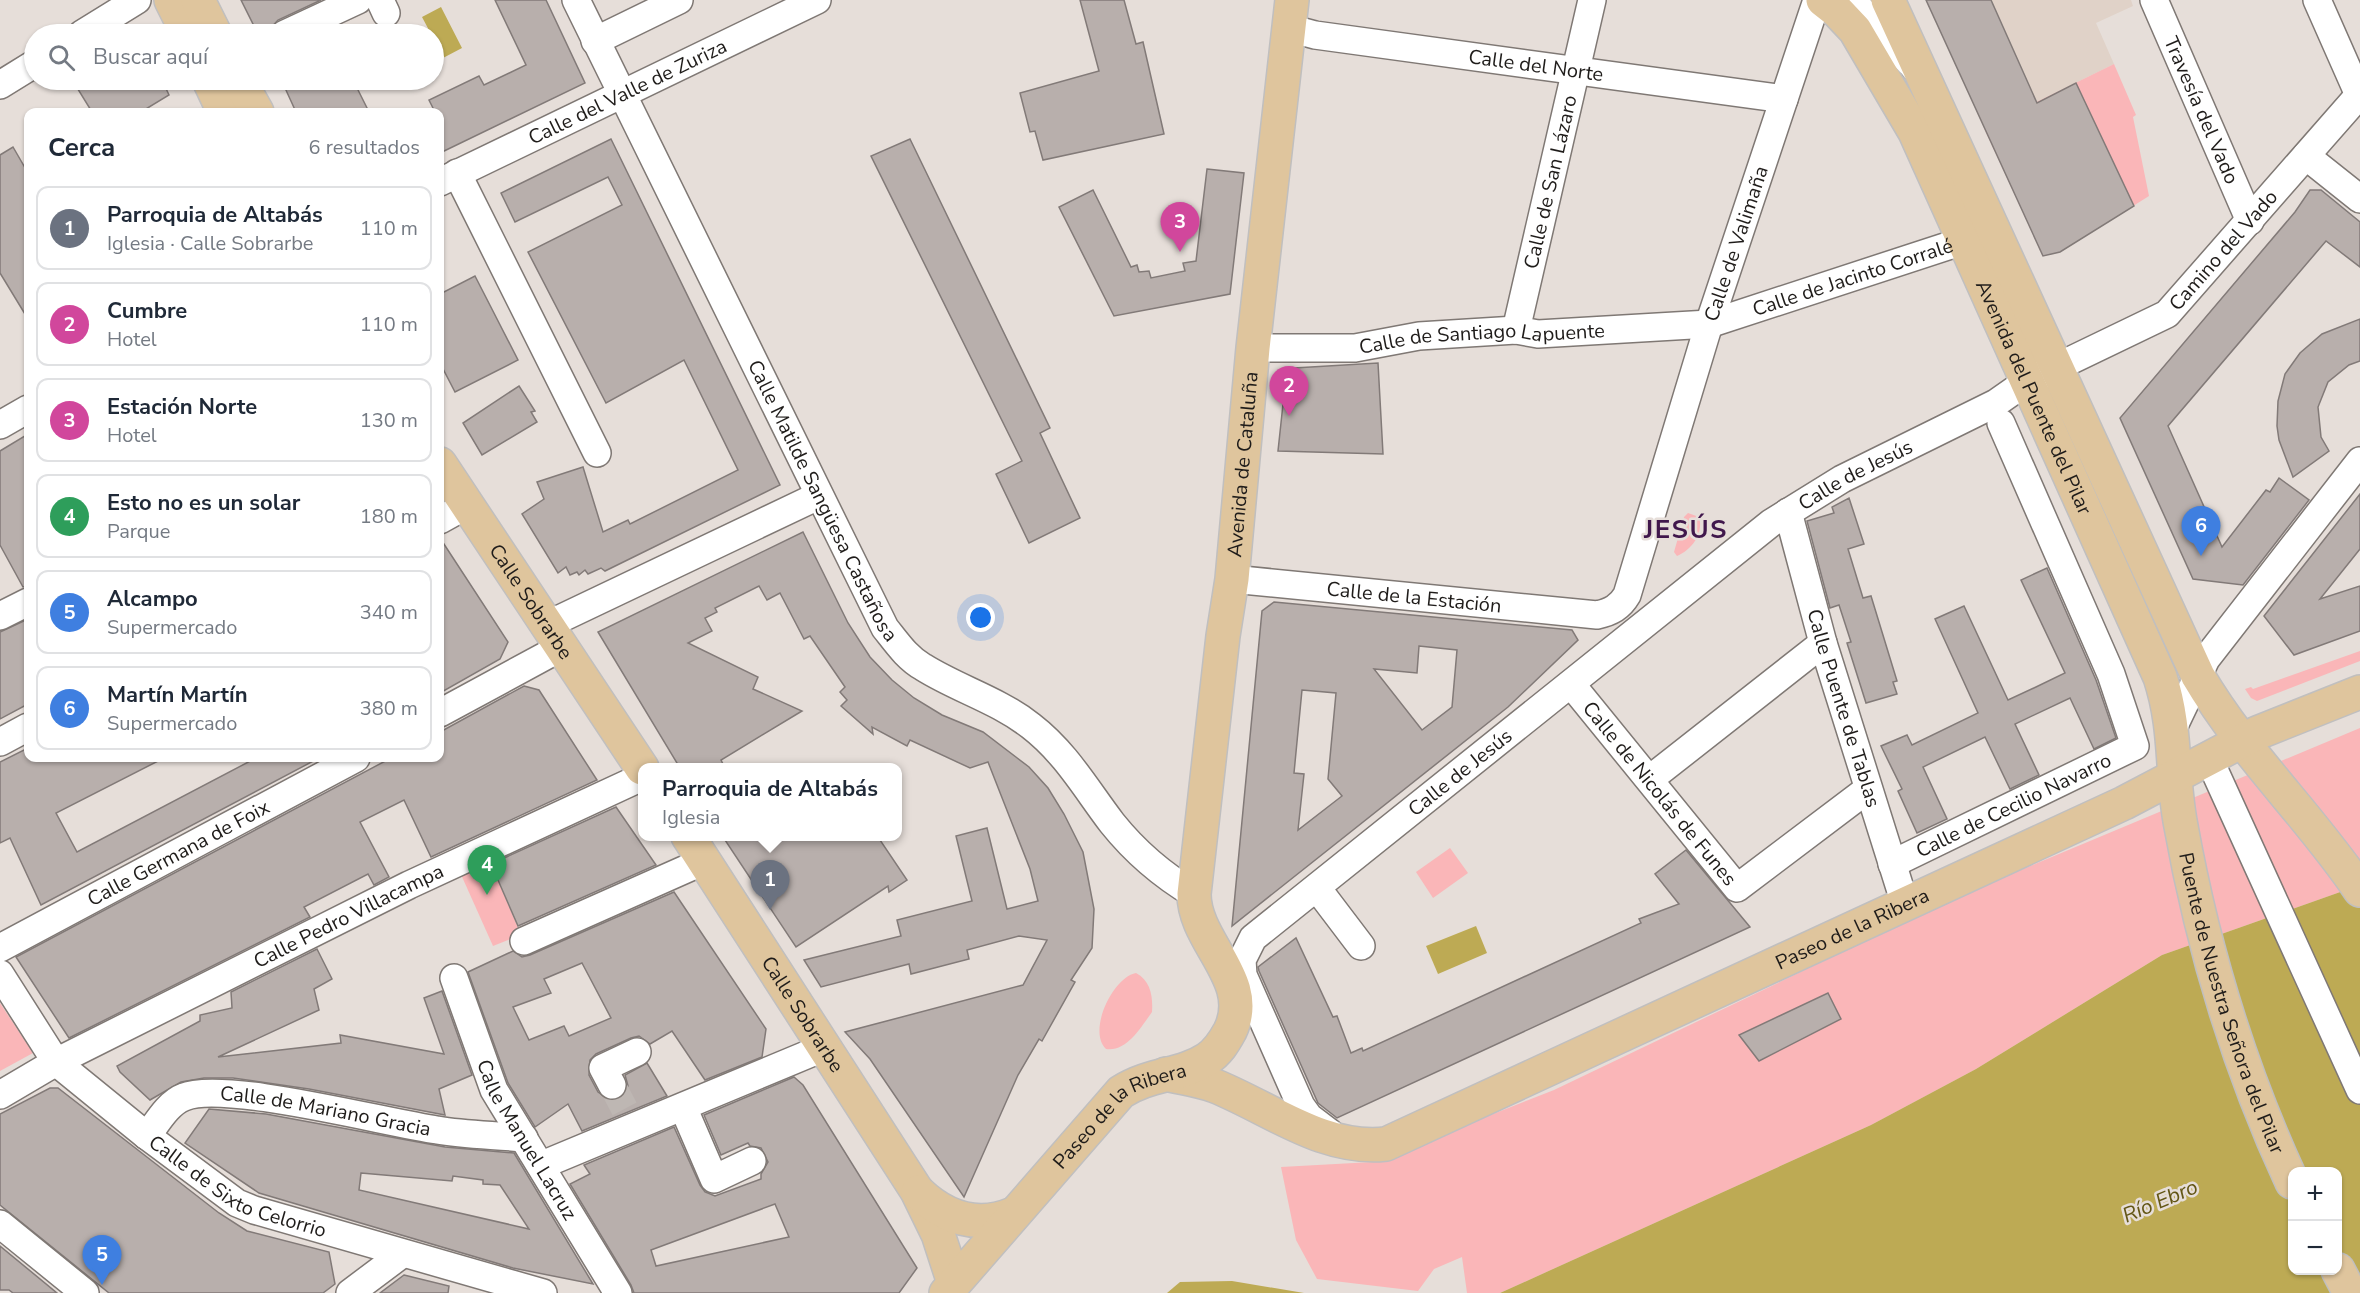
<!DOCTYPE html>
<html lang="es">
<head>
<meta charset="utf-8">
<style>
  body { margin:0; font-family:"Nunito Sans",sans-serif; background:#f2f2f3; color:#1f2937 }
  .controls { position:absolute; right:18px; bottom:18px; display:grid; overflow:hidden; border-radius:12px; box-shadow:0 2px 4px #0004 }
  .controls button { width:54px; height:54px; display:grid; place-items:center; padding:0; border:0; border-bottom:2px solid #e0e1e3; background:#fff; color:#1f2937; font:30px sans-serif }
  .you { position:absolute; left:981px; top:618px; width:21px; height:21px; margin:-15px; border:4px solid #fff; border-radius:50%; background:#1a73e8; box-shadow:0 0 0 9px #1a73e833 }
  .badge { display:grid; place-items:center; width:39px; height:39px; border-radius:50%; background:#0b8043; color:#fff; font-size:20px; font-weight:700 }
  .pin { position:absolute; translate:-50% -50px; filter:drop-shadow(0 2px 3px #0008) }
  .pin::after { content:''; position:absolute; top:32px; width:21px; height:18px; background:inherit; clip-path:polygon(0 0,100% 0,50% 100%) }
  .popup { position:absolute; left:638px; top:763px; width:264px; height:78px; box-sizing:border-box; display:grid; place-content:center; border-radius:12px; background:#fff; filter:drop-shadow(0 2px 4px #0005); font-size:20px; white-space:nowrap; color:#747a83 }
  .popup b { font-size:22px; color:#1f2937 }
  .popup::after { content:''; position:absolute; left:50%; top:100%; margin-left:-12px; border:12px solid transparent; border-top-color:#fff }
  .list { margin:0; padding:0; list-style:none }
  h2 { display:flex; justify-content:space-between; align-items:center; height:78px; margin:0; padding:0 24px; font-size:26px }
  h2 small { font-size:20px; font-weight:400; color:#747a83 }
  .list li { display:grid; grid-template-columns:39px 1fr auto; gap:18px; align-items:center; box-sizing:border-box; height:84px; margin:0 12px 12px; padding:0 12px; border:2px solid #e0e1e3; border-radius:12px }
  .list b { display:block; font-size:22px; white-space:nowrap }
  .list p { margin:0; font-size:20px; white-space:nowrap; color:#747a83 }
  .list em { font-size:20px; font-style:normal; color:#747a83 }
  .icon { flex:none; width:33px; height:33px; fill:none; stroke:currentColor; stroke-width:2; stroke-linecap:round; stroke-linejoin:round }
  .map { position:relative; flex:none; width:2360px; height:1293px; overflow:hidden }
  .search { position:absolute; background:#fff; box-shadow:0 2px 4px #0004; left:24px; top:24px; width:420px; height:66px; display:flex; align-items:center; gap:15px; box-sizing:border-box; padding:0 21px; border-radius:33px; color:#747a83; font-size:22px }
  .panel { position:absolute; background:#fff; box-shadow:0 2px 4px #0004; left:24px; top:108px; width:420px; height:654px; border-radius:12px }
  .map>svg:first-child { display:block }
  .built { fill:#e0d2c8 }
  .green { fill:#fab6b8 }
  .water { fill:#bdaa54; fill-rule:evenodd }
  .building { fill:#b8afac; stroke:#827a78; stroke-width:1.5; fill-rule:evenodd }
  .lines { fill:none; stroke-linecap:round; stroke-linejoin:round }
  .minor-tunnel { stroke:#beb7b3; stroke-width:27; stroke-dasharray:27 14; stroke-linecap:butt }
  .minor-casing { stroke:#7f7874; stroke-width:30 }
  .major-casing { stroke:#c0bfbf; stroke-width:36 }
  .minor { stroke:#fff; stroke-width:27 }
  .major { stroke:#dfc59d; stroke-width:33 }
  .labels { text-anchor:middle; stroke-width:5; stroke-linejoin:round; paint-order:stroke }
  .street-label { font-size:20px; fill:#1f1c1a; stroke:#e6ded9 }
  .water-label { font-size:21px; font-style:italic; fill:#635615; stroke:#e6ded9 }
  .district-label { font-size:26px; font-weight:bold; letter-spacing:1.5px; fill:#40174c; stroke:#e6ded9 }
</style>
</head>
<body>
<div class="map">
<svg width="2360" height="1293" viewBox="0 0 2360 1293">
  <rect width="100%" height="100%" fill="#e6ded9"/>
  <polygon class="built" points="1926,0 2131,0 2133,6 2096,23 2114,64 1984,128"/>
  <g class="green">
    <polygon points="2114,64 2136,115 2133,117 2149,196 2060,252 2043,256 1984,128"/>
    <path d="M1688 513 1699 517C1704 534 1691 550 1677 556L1674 552 1684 517Z"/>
    <polygon points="2360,651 2360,661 2257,701 2251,698 2245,689 2251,687 2253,689"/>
    <polygon points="2360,728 2360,885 2162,955 1976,1069 1871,1125 1500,1293 1467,1293 1462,1257 1434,1269 1418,1291 1317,1279 1296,1240 1281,1167 1372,1162 1554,1090 1968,892"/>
    <polygon points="1450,848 1468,873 1433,898 1416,872"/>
    <polygon points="488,857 521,935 493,946 459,870"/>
    <path d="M1136 973C1151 981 1153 997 1152 1012 1141 1027 1127 1052 1106 1049 1087 1031 1113 977 1136 973Z"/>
    <polygon points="0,1003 33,1053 0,1071"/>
  </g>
  <g class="water">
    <polygon points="441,7 462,48 443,58 434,34 431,34 422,17"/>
    <path d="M2360 885V1293H1500L1871 1125 1976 1069 2162 955ZM2292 1172H2338V1270H2292Z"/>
    <polygon points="1476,926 1487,953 1438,974 1426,946"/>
    <polygon points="1232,1281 1304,1293 1167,1293 1180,1282"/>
  </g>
  <g class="building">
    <polygon points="241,0 321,0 278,20 265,34 258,34"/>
    <polygon points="495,0 546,0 585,83 440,153 440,112 435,112 429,100 479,76 484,85 526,65"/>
    <polygon points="1080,0 1124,0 1136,44 1143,42 1164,134 1043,160 1035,131 1030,132 1020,93 1099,71"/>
    <polygon points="1926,0 1991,0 2037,103 2076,83 2134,206 2060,252 2043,256"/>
    <polygon points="86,80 162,80 169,95 141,112 92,112 76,86"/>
    <polygon points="303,80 353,80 369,112 296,112 285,88"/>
    <polygon points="611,139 780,485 605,571 601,568 588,574 585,570 579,575 577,572 570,575 566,567 558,573 522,514 544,499 537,482 583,467 603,532 628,520 630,524 738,470 684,360 606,403 528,252 622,205 608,177 515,222 501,193"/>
    <polygon points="910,139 1050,428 1040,433 1080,518 1029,543 996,474 1022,461 871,156"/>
    <polygon points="13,147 28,173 28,319 0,273 0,155"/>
    <polygon points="1207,169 1244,173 1230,294 1114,316 1059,207 1093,190 1131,267 1137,265 1139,272 1149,271 1151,278 1185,271 1183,263 1196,261"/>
    <polygon points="2310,190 2321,190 2360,222 2360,267 2326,241 2168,426 2222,547 2266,490 2270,492 2279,478 2309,500 2243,585 2193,579 2120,418 2295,212"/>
    <polygon points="475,276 518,360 455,392 440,363 440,294"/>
    <polygon points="2360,319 2360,361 2349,365 2328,382 2318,407 2321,437 2329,451 2293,477 2279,440 2277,426 2278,401 2285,374 2300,353 2322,334"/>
    <polygon points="1378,363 1383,454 1278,451 1286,376 1294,368"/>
    <polygon points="519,386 535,411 531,412 537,422 482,455 463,423"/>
    <polygon points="28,434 28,586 23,587 0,545 0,451"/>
    <polygon points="2360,494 2360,549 2320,599 2360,586 2360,631 2294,655 2264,616"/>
    <polygon points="1849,498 1864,544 1848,549 1863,598 1871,596 1897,681 1893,682 1897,694 1866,703 1847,643 1851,642 1839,605 1830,608 1807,521 1834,513 1832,507"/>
    <polygon points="803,532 848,623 870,657 892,680 914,698 942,715 983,732 1029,767 1048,788 1064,814 1083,852 1094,909 1092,948 1071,980 1075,982 1042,1041 1039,1039 1018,1075 964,1197 870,1059 845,1032 1023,985 1047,940 1019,936 967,950 969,959 911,974 909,964 821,987 804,960 901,936 897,920 972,901 956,836 987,828 1007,909 1038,901 1030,869 988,762 970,768 910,740 907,746 872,727 873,734 841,706 847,700 840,692 845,687 810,636 804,639 780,593 767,600 759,586 715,608 717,612 705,618 712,631 688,643 758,677 753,689 802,711 721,760 725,768 680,768 598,632"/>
    <polygon points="440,538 508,642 500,659 440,693"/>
    <polygon points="2047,568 2096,680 2116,738 2094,749 2070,698 2015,724 2039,775 2010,789 1985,737 1923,767 1947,819 1917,833 1898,791 1902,789 1881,746 1907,735 1912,745 1978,713 1935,619 1964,606 2008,700 2036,687 2065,673 2021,580"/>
    <path d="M1274 602 1572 630 1578 640 1508 707 1232 926 1262 611ZM1419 646 1457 650 1452 707 1422 730 1374 669 1417 673ZM1302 690 1336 693 1328 779 1342 796 1298 830 1304 774 1294 773Z"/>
    <polygon points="28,619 28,704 0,719 0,632"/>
    <polygon points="524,686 539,690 597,780 431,857 404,800 360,822 389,877 374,885 368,874 304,907 310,917 69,1038 16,957 391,758 440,758 440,732"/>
    <polygon points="28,748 28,758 164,758 56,813 77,852 256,758 319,758 41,905 10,838 0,843 0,762"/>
    <polygon points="616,807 656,865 518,926 491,864"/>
    <polygon points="723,837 878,837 907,880 889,892 888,886 796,947"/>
    <polygon points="1686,850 1750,927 1337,1118 1318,1103 1259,971 1258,967 1296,938 1333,1017 1337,1016 1351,1053 1362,1048 1363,1051 1641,923 1639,919 1679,904 1655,874"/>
    <path d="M674 892 766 1029 762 1057 705 1080 672 1031 650 1044 639 1036 631 1038 596 1054 590 1060 589 1075 598 1092 611 1101 620 1099 628 1086 625 1075 647 1063 667 1096 582 1131 568 1104 535 1127 508 1083 468 972 513 951 522 957 530 955ZM582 963 611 1018 569 1036 564 1026 529 1040 513 1007 551 993 544 979Z"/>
    <polygon points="317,949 332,979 314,989 319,1010 218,1057 341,1043 340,1035 444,1054 424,998 442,991 472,1075 439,1089 445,1115 309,1089 233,1078 204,1078 181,1082 150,1100 120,1072 117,1066 200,1021 200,1015 232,1008 231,992"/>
    <polygon points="1828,993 1841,1019 1759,1061 1739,1035"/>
    <path d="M794 1077 803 1085 917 1268 899 1293H634L631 1285 570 1184 590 1174 584 1165 674 1127 700 1185 705 1192 715 1196 761 1179V1174L768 1162 761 1148 750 1146 748 1143 721 1155 704 1115ZM775 1204 789 1237 656 1266 651 1250Z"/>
    <polygon points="50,1088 58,1088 219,1213 247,1231 329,1252 335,1284 323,1293 109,1293 0,1205 0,1114"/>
    <path d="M209 1109 266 1114 445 1147 514 1153 593 1284 513 1268 259 1193 185 1143ZM361 1173 452 1181 453 1176 483 1180V1184L500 1185 529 1229 359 1190Z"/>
    <polygon points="0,1246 57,1293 13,1293 9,1290 0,1290"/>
    <polygon points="404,1275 449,1286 448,1293 380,1293"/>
  </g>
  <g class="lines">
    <polyline class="minor-tunnel" points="612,1085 631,1121"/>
    <defs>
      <g id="minor">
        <polyline points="380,0 386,13"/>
        <path id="s1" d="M576 0 885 628C897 643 907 658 923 667 958 689 998 700 1031 726 1066 753 1086 789 1112 823 1136 853 1162 875 1194 894"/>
        <polyline points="1841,0 1860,9 1915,68"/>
        <path id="s2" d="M2154 0 2250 221"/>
        <polyline points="2317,0 2359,95"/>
        <path id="s3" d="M1289 28 1315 35 1784 99"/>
        <polyline points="82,34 137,0"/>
        <polyline points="285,34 358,0"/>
        <polyline points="595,41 679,0"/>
        <polyline points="0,85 34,64"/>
        <polyline points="2306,156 2360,199"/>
        <polyline points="457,173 597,453"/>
        <path id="s4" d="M440 182 817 0"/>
        <path id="s5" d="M1516 330 1592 0"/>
        <path id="s6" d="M1253 348H1355L1419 336 1516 330 1538 334 1709 324 1963 241"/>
        <polyline points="0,425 28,409"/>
        <path id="s7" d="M1788 512 1823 643 1905 904"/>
        <polyline points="440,520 467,505"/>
        <path id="s8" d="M1232 579 1597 615C1611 612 1620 607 1627 595L1709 324 1817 0"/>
        <polyline points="0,616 28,602"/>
        <polyline points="545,626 818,496"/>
        <path id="s9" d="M1571 684 1737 888 1868 789"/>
        <polyline points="440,713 560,648"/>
        <polyline points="2173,728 2206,659 2360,461"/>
        <polyline points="0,742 28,727"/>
        <polyline points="2216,774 2360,1090"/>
        <polyline points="1650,779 1823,643"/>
        <path id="s10" d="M1892 864 2135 746 2111 674 2001 423"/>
        <polyline points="1317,888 1361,946"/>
        <polyline points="524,941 704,861"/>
        <path id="s11" d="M0 948 356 758"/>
        <path id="s12" d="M0 974 56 1062 147 1136 237 1203 254 1210 543 1293"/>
        <path id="s13" d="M454 978 494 1090 618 1293"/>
        <polyline points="612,1085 603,1068 637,1052"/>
        <path id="s14" d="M0 1095 56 1062 409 885 642 777"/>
        <polyline points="683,1107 714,1179 752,1161"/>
        <path id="s15" d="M1330 1133 1309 1117 1301 1106 1243 975 1242 960 1253 938 1771 523 1842 479 1996 403 2026 382 2167 314 2360 94"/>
        <path id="s16" d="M147 1136C157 1123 168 1103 184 1097 223 1080 387 1123 437 1130 465 1135 495 1135 524 1138"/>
        <polyline points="542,1165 811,1053"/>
        <polyline points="0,1224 85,1293"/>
        <polyline points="350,1293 402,1254"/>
      </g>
      <g id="major">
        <polyline points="171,0 188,34"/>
        <polyline points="198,0 215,34"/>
        <path id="s17" d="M1823 0 1837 11 1855 30 1915 132 2160 677C2177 729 2171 770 2180 821 2202 945 2239 1068 2292 1182"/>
        <path d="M1888 0 2198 676C2243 753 2310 816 2360 890"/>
        <polyline points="209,80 224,112"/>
        <polyline points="239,80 257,112"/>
        <path id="s18" d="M440 464 642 768"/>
        <path id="s19" d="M688 836 917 1191 938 1234 954 1283"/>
        <path id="s20" d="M1166 1074C1182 1078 1199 1080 1215 1086 1270 1108 1323 1151 1386 1144L2124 803 2257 733 2360 692"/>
        <path d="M918 1192C945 1218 977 1229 1013 1214"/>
        <polyline points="2338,1270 2350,1293"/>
        <path id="s21" d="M946 1293 1121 1092C1151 1073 1181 1076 1207 1059 1218 1052 1224 1042 1230 1031 1255 980 1194 943 1194 894L1223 636 1232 579 1253 348 1292 0"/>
      </g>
    </defs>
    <use href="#minor" class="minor-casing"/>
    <use href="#major" class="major-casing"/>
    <use href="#minor" class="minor"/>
    <use href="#major" class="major"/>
  </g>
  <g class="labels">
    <g class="street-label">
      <text dy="7" stroke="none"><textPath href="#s3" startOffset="250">Calle del Norte</textPath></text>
      <text dy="7" stroke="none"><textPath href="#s4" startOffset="208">Calle del Valle de Zuriza</textPath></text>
      <text dy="7" stroke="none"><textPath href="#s2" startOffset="120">Travesía del Vado</textPath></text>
      <text dy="7" stroke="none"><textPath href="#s5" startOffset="152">Calle de San Lázaro</textPath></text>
      <text dy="7" stroke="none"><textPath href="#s8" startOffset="772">Calle de Valimaña</textPath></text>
      <text dy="7" stroke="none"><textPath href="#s15" startOffset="1420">Camino del Vado</textPath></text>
      <text dy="7" stroke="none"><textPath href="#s6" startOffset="609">Calle de Jacinto Corralé</textPath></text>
      <text dy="7" stroke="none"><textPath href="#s6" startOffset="230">Calle de Santiago Lapuente</textPath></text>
      <text dy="7" stroke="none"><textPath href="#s17" startOffset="453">Avenida del Puente del Pilar</textPath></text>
      <text dy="7" stroke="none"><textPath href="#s21" startOffset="975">Avenida de Cataluña</textPath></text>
      <text dy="7" stroke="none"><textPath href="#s15" startOffset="984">Calle de Jesús</textPath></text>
      <text dy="7" stroke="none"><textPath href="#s1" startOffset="558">Calle Matilde Sangüesa Castañosa</textPath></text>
      <text dy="7" stroke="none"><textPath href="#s8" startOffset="183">Calle de la Estación</textPath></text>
      <text dy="7" stroke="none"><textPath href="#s18" startOffset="165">Calle Sobrarbe</textPath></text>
      <text dy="7" stroke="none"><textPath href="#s7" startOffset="204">Calle Puente de Tablas</textPath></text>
      <text dy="7" stroke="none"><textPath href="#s15" startOffset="488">Calle de Jesús</textPath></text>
      <text dy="7" stroke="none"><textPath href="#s9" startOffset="141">Calle de Nicolás de Funes</textPath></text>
      <text dy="7" stroke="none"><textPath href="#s10" startOffset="135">Calle de Cecilio Navarro</textPath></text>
      <text dy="7" stroke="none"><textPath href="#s11" startOffset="202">Calle Germana de Foix</textPath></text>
      <text dy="7" stroke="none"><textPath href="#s14" startOffset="392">Calle Pedro Villacampa</textPath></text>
      <text dy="7" stroke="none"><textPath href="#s20" startOffset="747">Paseo de la Ribera</textPath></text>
      <text dy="7" stroke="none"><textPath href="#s17" startOffset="1095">Puente de Nuestra Señora del Pilar</textPath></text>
      <text dy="7" stroke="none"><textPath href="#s19" startOffset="212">Calle Sobrarbe</textPath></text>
      <text dy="7" stroke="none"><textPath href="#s16" startOffset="198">Calle de Mariano Gracia</textPath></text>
      <text dy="7" stroke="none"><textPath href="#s21" startOffset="252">Paseo de la Ribera</textPath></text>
      <text dy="7" stroke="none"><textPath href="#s13" startOffset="178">Calle Manuel Lacruz</textPath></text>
      <text dy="7" stroke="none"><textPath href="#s12" startOffset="327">Calle de Sixto Celorrio</textPath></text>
    </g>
    <g class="water-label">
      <text transform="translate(2160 1201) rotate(-23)" y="7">Río Ebro</text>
    </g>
    <g class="district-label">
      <text x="1686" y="538">JESÚS</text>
    </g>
  </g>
</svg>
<div class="controls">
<button>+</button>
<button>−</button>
</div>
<div class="you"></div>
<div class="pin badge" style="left:770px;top:910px;background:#6b7280">1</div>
<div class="popup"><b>Parroquia de Altabás</b>Iglesia</div>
<div class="pin badge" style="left:1289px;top:416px;background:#d1479c">2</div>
<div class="pin badge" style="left:1180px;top:252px;background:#d1479c">3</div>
<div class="pin badge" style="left:487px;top:895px;background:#2e9e5b">4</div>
<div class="pin badge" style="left:102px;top:1285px;background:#3f7fe0">5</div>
<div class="pin badge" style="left:2201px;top:556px;background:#3f7fe0">6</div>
<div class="search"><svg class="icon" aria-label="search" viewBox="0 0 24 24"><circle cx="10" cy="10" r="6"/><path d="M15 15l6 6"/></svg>Buscar aquí</div>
<section class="panel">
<h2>Cerca<small>6 resultados</small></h2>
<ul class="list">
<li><span class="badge" style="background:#6b7280">1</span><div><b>Parroquia de Altabás</b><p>Iglesia · Calle Sobrarbe</p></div><em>110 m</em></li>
<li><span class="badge" style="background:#d1479c">2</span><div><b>Cumbre</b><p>Hotel</p></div><em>110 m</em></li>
<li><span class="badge" style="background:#d1479c">3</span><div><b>Estación Norte</b><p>Hotel</p></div><em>130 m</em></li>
<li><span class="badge" style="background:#2e9e5b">4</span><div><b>Esto no es un solar</b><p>Parque</p></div><em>180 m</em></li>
<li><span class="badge" style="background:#3f7fe0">5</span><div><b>Alcampo</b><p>Supermercado</p></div><em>340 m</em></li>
<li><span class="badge" style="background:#3f7fe0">6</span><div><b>Martín Martín</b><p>Supermercado</p></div><em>380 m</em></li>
</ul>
</section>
</div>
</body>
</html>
